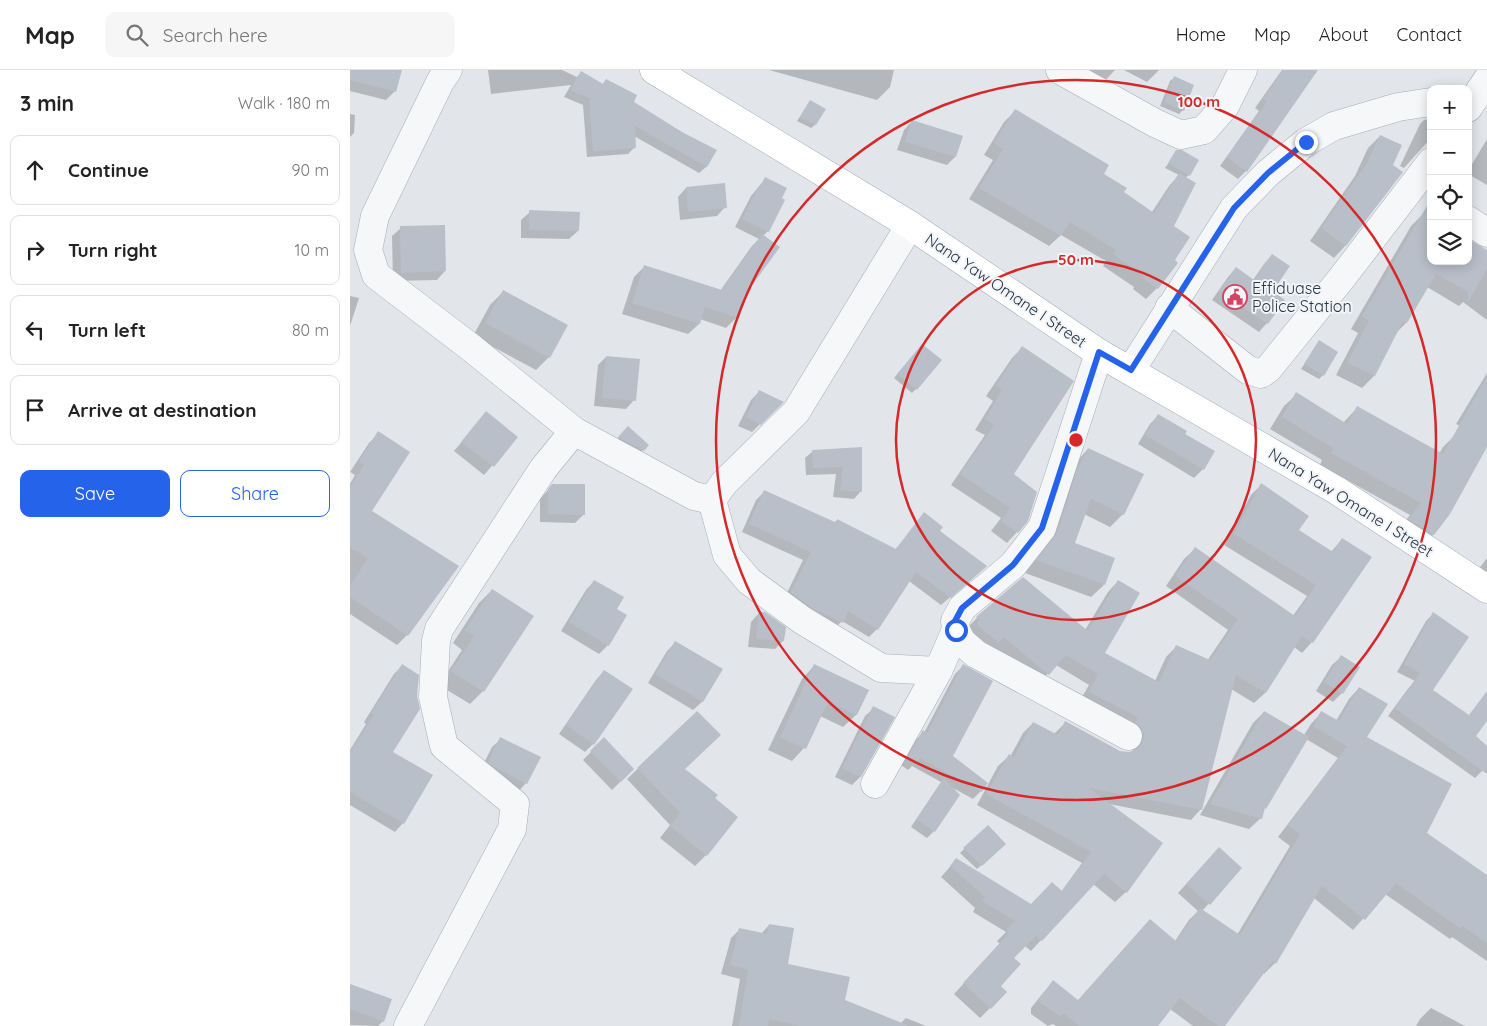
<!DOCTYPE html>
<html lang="en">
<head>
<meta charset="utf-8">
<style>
  body { margin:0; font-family:Quicksand,sans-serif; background:#f6f6f6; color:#222 }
  .controls { position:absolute; right:15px; top:15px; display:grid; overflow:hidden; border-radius:10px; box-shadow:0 2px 12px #0003 }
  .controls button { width:45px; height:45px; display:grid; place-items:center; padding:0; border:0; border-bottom:1px solid #e0e0e0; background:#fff; color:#222; font:25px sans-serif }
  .stop { position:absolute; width:15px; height:15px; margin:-11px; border:4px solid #2563eb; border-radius:50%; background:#fff }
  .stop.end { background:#2563eb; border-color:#fff; box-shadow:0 1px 5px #0008 }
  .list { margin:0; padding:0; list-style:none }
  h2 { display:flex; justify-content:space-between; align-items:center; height:65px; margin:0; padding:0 20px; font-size:21px }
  h2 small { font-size:16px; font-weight:400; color:#767676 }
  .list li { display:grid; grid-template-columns:32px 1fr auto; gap:15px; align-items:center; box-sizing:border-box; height:70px; margin:0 10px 10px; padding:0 10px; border:1px solid #e0e0e0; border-radius:10px }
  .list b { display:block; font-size:19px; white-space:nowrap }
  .list em { font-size:16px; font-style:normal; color:#767676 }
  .actions { display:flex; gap:10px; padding:15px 20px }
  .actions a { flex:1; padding:11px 0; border:1px solid #2563eb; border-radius:10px; text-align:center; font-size:18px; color:#2563eb }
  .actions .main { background:#2563eb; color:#fff }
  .icon { flex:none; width:28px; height:28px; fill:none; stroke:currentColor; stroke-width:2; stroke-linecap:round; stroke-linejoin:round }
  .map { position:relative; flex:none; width:1137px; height:956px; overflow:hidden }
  header { display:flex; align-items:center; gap:30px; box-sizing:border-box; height:70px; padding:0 25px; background:#fff; border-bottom:1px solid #e0e0e0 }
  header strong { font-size:24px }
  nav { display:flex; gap:28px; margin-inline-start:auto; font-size:18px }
  .search { width:350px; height:45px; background:#f6f6f6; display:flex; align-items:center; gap:12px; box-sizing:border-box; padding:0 18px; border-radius:10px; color:#767676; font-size:19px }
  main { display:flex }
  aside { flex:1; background:#fff }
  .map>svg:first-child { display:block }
  .shadow { fill:#0003 }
  .building { fill:#b9bfc9 }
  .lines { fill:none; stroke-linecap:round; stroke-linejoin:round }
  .minor-casing { stroke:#a7adb6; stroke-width:29 }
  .primary-casing { stroke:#a1abb7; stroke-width:29 }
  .minor { stroke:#f5f7f9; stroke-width:28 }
  .primary { stroke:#fff; stroke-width:28 }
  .route { stroke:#2563eb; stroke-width:6 }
  .ring { fill:none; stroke:#d62828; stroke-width:2.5 }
  .labels { text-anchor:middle; stroke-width:4; stroke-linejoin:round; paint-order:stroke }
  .poi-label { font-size:16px; fill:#293444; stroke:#f2f5f8; text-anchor:start }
  .street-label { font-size:16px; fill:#293444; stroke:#f2f5f8 }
  .centre { fill:#d62828; stroke:#f2f5f8; stroke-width:2.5 }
  .ring-label { font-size:15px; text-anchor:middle; font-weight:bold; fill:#d62828; stroke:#f2f5f8; stroke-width:4; stroke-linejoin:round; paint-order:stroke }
</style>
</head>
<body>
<header>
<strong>Map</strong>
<div class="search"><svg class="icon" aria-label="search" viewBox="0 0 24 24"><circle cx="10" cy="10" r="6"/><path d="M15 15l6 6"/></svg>Search here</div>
<nav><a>Home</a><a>Map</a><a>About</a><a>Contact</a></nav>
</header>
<main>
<aside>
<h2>3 min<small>Walk · 180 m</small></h2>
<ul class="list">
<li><svg class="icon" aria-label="ahead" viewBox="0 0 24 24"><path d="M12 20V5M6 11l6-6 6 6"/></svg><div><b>Continue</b></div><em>90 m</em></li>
<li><svg class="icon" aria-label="right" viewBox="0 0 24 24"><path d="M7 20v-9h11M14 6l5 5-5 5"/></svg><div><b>Turn right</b></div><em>10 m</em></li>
<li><svg class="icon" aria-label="left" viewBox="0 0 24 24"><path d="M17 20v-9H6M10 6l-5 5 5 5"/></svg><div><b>Turn left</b></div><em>80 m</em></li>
<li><svg class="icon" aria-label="arrive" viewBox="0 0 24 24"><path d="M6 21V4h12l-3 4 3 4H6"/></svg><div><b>Arrive at destination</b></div></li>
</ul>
<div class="actions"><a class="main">Save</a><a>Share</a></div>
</aside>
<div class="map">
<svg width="1137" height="956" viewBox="0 0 1137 956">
  <rect width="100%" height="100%" fill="#e2e6eb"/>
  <g class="shadow">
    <polygon points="0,0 51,0 45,21 36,30 0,21"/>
    <polygon points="138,0 212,0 227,7 231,3 252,15 256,10 282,33 331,63 365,80 356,97 349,103 284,66 285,77 278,84 237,87 233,35 214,27 221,15 141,24"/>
    <polygon points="419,0 544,0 540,17 527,30"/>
    <polygon points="726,0 765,0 749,17"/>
    <polygon points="774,0 809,0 797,12"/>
    <polygon points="932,0 958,0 896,101 888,109 870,96 909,41 905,38"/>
    <polygon points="824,8 833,40 829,44 810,36 820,11"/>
    <polygon points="460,31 465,55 461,58 447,51"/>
    <polygon points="665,41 752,104 772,122 802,142 819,116 829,105 815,98 827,81 839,105 835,108 822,156 807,218 796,229 783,219 784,217 753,196 756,191 711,165 699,176 619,129 643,90 634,85 654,52"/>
    <polygon points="0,44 5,45 4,63 0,67"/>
    <polygon points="1081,49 1081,68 1054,98 1050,96 1070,54 1074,50"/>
    <polygon points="562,51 612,66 605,87 597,95 547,80 554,60"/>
    <polygon points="1030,66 995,176 984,188 960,171 1005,106 1018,78"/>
    <polygon points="1137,69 1137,115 1118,104 1118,101"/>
    <polygon points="415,109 418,161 413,166 387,247 376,258 350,249 349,254 338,264 272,244 284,207 294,197 370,221 402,176 409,169 385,157 401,126"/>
    <polygon points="336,118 375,137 367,146 330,150 328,127"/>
    <polygon points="180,142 228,161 219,169 171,168 171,150"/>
    <polygon points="1073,144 1081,191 1118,191 1137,180 1137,250 1113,232 1109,236 1077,217 1056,253 1045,264 1024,306 1012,318 986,305 1008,263 1001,259 1061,156"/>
    <polygon points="51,158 95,201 87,210 43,211 42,166"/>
    <polygon points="922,185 917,253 909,262 862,230 878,207 886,198 903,210 914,194"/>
    <polygon points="153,222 199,287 186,300 123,266 140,235"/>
    <polygon points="0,226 9,228 0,256"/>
    <polygon points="969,272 973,305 969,309 951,299"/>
    <polygon points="672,278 662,404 667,462 657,473 641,461 651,448 601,415 635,365 625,360 643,331 636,326 662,288"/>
    <polygon points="569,279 566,319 562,323 544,308"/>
    <polygon points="256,287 284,330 276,339 244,336 248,295"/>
    <polygon points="1137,303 1137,371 1106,354"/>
    <polygon points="410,321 432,332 402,362 388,356 401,330"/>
    <polygon points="947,324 993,353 1007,338 1089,384 1093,377 1105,365 1098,444 1083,465 1071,477 1047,461 1060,445 970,395 972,390 920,359 934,336"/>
    <polygon points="136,343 167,367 134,405 104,381"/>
    <polygon points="808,346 833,365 853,399 844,408 788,374 800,354"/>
    <polygon points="278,358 298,375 289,384 265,371"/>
    <polygon points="29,363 20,442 57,565 47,575 0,544 0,414 5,405 0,402 19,373"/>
    <polygon points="510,379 511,421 504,429 483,427 486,404 456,405 455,388 463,381"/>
    <polygon points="738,379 773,444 760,457 734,444 723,474 754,515 741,527 675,503 694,477 726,392"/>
    <polygon points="203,415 234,444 225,453 190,452 190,429"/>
    <polygon points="911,415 947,461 981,482 992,469 1020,487 962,572 952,583 944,577 915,623 904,633 881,619 851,739 841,750 759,734 812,773 776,822 765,832 743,814 681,881 675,876 663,888 640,938 630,948 604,924 650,874 647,871 656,862 623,842 625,838 591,807 606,790 681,836 711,822 732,793 627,735 648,696 659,686 660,687 673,663 683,653 704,664 715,653 769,682 782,682 784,677 729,632 739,615 706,595 687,615 643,577 638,583 617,558 627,548 735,560 758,522 768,511 753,584 805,611 816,587 826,577 857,591 878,560 816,516 834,489 845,479 942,547 957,526 874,475 901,425"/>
    <polygon points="414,422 484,453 487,450 545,480 574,444 627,504 591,535 559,511 527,559 519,567 492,551 483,560 433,531 453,490 392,462 406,430"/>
    <polygon points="1137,488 1137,517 1122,508"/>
    <polygon points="244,511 265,540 258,575 249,584 211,561 236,520"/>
    <polygon points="142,520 182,547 133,621 120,634 89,615 112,580 103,573 129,533"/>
    <polygon points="409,543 433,571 425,579 398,577 401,552"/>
    <polygon points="1083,544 1072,606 1137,696 1125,708 1038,646 1057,620 1065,611 1047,602 1076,551"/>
    <polygon points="326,572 371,600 352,632 343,640 298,613 317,581"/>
    <polygon points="991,587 1008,598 992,623 983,632 966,621 982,595"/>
    <polygon points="52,596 41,683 53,753 45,762 0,735 0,680 16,654 14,652 44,604"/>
    <polygon points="464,596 517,620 506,645 493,657 470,646 454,678 442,691 418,680 452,609"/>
    <polygon points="613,596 602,686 631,721 623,729 603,718 584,761 577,768 561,757 591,712 562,696 558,700 551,695 565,670 574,663 605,604"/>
    <polygon points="254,601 243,674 235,682 209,664 246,610"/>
    <polygon points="1009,618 1016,667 1076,763 1137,852 1137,891 1102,867 1100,869 1035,824 1003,860 964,828 925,893 914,904 913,903 874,956 843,956 820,939 807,956 706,956 703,954 698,956 681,944 681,938 693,923 703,912 727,932 825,871 839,850 848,841 828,823 861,787 891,798 852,841 887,865 940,776 928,767 988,688 956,669 912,741 911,748 899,759 850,745 903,653 914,642 954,665 961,654 971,643 986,651 999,629"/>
    <polygon points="524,638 543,647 510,707 502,715 485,707 515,646"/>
    <polygon points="347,642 334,699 363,728 386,747 356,785 345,796 310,768 320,755 277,709"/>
    <polygon points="151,669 176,713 168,722 130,701 142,677"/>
    <polygon points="254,669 283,699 262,720 233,690"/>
    <polygon points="638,756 655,774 627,799 610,783"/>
    <polygon points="419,855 436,895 493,931 540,956 382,956 390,909 371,904 381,868 390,859 411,864"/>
    <polygon points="0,915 33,951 28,956 0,955"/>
    <polygon points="1081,938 1115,956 1066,956 1070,949"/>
    <polygon points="556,948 576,956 548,956"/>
  </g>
  <g class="building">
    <polygon points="0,0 52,0 46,22 0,10"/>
    <polygon points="933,0 968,0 897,102 877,87 917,32 913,29"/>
    <polygon points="231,1 253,14 256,9 287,25 284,32 332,62 367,80 357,97 285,56 286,78 243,81 239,28 220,20"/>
    <polygon points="824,6 844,15 834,41 814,32"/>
    <polygon points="460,30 476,39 466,55 450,47"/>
    <polygon points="665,39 759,95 754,104 777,118 774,122 804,143 829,103 846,113 824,156 840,167 825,190 828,193 808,219 793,208 794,206 763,184 766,180 720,152 711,166 629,118 653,79 644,73"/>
    <polygon points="562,50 613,66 606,87 555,72"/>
    <polygon points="1030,65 1052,75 1043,95 1053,102 996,176 971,158 1017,93"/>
    <polygon points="826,80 832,80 849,90 840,106 818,93"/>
    <polygon points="415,107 437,118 432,128 435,130 419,162 392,149 409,116 410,117"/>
    <polygon points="375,113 377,138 338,142 336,117"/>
    <polygon points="1081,129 1081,191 1118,191 1118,169 1137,180 1137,199 1118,232 1118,222 1086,204 1057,253 1053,251 1025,306 997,293 1019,251 1012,246"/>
    <polygon points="179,140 230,142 229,161 179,160"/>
    <polygon points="95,155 96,201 51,203 50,156"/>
    <polygon points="412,164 430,177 395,225 388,248 355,237 350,254 282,233 294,195 372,220"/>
    <polygon points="922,184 940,196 923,221 935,230 918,254 869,221 886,197 904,210"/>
    <polygon points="153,220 218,255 200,288 135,253"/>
    <polygon points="969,270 988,282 974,306 954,294"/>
    <polygon points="572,274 592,290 567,320 547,304"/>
    <polygon points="672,276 724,311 664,404 687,422 678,451 668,463 651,451 660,438 610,404 644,355 635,349 652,320 646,315"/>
    <polygon points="256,286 290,289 286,331 252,328"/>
    <polygon points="1137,306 1137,377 1100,444 1084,465 1058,449 1071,433 981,383 983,378 932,347 946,322 997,354 1007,336 1093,384"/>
    <polygon points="409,320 434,332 411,355 396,347"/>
    <polygon points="136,341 168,367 144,397 111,372"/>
    <polygon points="808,344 837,361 835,364 865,381 854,400 795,365"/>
    <polygon points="278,356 299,375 294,381 268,367"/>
    <polygon points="28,361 60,382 22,441 109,496 58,566 0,527 0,516 18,488 0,478 0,417 14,395 9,391"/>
    <polygon points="512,377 512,422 490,420 493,397 463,398 462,380"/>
    <polygon points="738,378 794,404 774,445 741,429 725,473 765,488 755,515 686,490 707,463 727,400"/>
    <polygon points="911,413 959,446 949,460 983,482 992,468 1022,487 963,573 952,566 916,623 886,605 852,740 739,718 813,773 777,823 754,804 692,871 686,866 664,888 671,894 651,916 657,922 641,939 613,913 659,863 656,860 665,851 632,831 635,827 600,796 606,788 681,834 702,812 712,821 741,782 636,724 659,684 664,687 683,652 708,665 715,651 770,681 779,682 787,679 792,673 794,665 791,657 785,652 788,647 739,622 748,604 716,585 699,605 654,567 649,573 626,554 630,550 626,547 673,507 738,561 768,510 790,523 755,583 809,612 826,575 860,590 888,549 825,506 845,477 945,546 966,515 884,464"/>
    <polygon points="202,414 235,414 235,445 198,444 198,419"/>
    <polygon points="414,420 487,453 487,449 546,479 574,442 593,457 590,461 637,496 601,528 566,502 528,560 498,541 493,553 462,538 441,522 461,482 399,454"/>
    <polygon points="244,510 274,527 267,539 277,545 259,576 219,552"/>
    <polygon points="142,519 184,546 134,622 101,601 124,566 115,560"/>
    <polygon points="409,542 415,542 436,557 434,571 406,569"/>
    <polygon points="1083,542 1119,567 1083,620 1119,645 1137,621 1137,651 1126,666 1137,676 1137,704 1044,638 1070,603 1054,594"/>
    <polygon points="325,571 373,599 353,632 305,604"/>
    <polygon points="991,585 1010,597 993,624 974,612"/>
    <polygon points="52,594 69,605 67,626 70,639 43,682 83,705 54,754 0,722 0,682 24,645 21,643"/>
    <polygon points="464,594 519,620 507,645 478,632 456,679 430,667"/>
    <polygon points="613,594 643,611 603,686 638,713 632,722 570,688 567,692 558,686 573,660 577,663"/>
    <polygon points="254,600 283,619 244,675 216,655"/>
    <polygon points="1009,617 1038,634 1017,667 1102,714 1077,763 1137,805 1137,873 1113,856 1111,859 1046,813 1015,850 972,816 926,894 923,891 875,956 868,956 830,928 808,956 729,956 714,943 711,947 688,931 703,910 728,930 800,849 826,871 850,838 890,865 950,764 938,755 997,676 963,656 971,641 989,651"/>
    <polygon points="523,636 545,647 511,707 492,698"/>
    <polygon points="347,641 371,665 335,699 368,725 365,728 388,747 357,786 320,756 330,743 287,698"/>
    <polygon points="914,641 959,667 916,739 915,738 912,749 860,734"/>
    <polygon points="150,667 191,687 177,714 146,698 138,692"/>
    <polygon points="254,667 284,699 271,712 240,681"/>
    <polygon points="594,708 610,725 585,762 567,750"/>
    <polygon points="638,755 656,774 632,796 613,778"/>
    <polygon points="869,777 892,798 860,835 836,814"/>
    <polygon points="419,854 444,858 438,894 500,907 495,930 557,955 557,956 451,956 419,949 418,956 389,956 398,900 380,895 389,858 417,864"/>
    <polygon points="0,914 42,929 34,952 0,939"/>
  </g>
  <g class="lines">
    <defs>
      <g id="minor">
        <polyline points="98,0 90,12 25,146 18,180 26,205 119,276 224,361 344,426 362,430 374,413 446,342 560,155"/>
        <polyline points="710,0 805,53 831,65 854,60 875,36 893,0"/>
        <polyline points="1118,38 1137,10"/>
        <polyline points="1118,150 1137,163"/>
        <polyline points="819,238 898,300 911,304 919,298 991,209 1081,92"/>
        <polyline points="749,283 692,458 663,495 612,538 605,551 606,560 612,572 626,584 778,666"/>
        <polyline points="781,300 884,138 918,103 956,72 984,56 1048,37 1081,32"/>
        <polyline points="362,430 377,485 399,511 452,550 531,598 588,601"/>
        <polyline points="525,714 588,601 606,560"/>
        <polyline points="58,956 162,759 165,734 94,676 83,627 86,571 89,559 193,399 224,361"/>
      </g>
      <polyline id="primary" points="304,0 560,155 749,283 986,420 1137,519"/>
    </defs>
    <use href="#minor" class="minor-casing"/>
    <use href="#primary" class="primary-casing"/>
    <use href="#minor" class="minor"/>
    <use href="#primary" class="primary"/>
  </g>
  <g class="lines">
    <polyline class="route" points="606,560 605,551 612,538 663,495 692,458 749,282 781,300 884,138 918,103 956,72"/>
  </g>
  <g class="ring">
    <circle cx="726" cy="370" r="180"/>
    <circle cx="726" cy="370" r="360"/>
  </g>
  <defs>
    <symbol id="civic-ring" viewBox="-11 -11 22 22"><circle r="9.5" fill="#f2f5f8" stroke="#d34460" stroke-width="1.5"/><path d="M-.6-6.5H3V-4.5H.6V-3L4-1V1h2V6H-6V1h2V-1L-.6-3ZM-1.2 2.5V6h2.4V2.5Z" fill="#d34460"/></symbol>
  </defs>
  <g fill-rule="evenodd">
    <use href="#civic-ring" x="871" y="213" width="28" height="28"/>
  </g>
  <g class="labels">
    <g class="poi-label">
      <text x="902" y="224">Effiduase<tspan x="902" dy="18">Police Station</tspan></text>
    </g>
    <g class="street-label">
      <text transform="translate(656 220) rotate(34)" y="6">Nana Yaw Omane I Street</text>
      <text transform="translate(1001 432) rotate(32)" y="6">Nana Yaw Omane I Street</text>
    </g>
  </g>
  <circle cx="726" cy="370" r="8" class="centre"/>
  <g class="ring-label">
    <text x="849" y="37">100 m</text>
    <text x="726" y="195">50 m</text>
  </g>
</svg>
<div class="controls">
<button>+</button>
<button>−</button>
<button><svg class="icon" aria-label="locate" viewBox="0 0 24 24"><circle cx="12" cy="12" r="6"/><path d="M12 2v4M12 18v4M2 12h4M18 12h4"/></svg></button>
<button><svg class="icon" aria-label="layers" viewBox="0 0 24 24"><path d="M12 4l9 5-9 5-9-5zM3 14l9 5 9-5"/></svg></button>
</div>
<div class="stop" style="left:606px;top:560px"></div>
<div class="stop end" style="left:956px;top:72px"></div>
</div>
</main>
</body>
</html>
